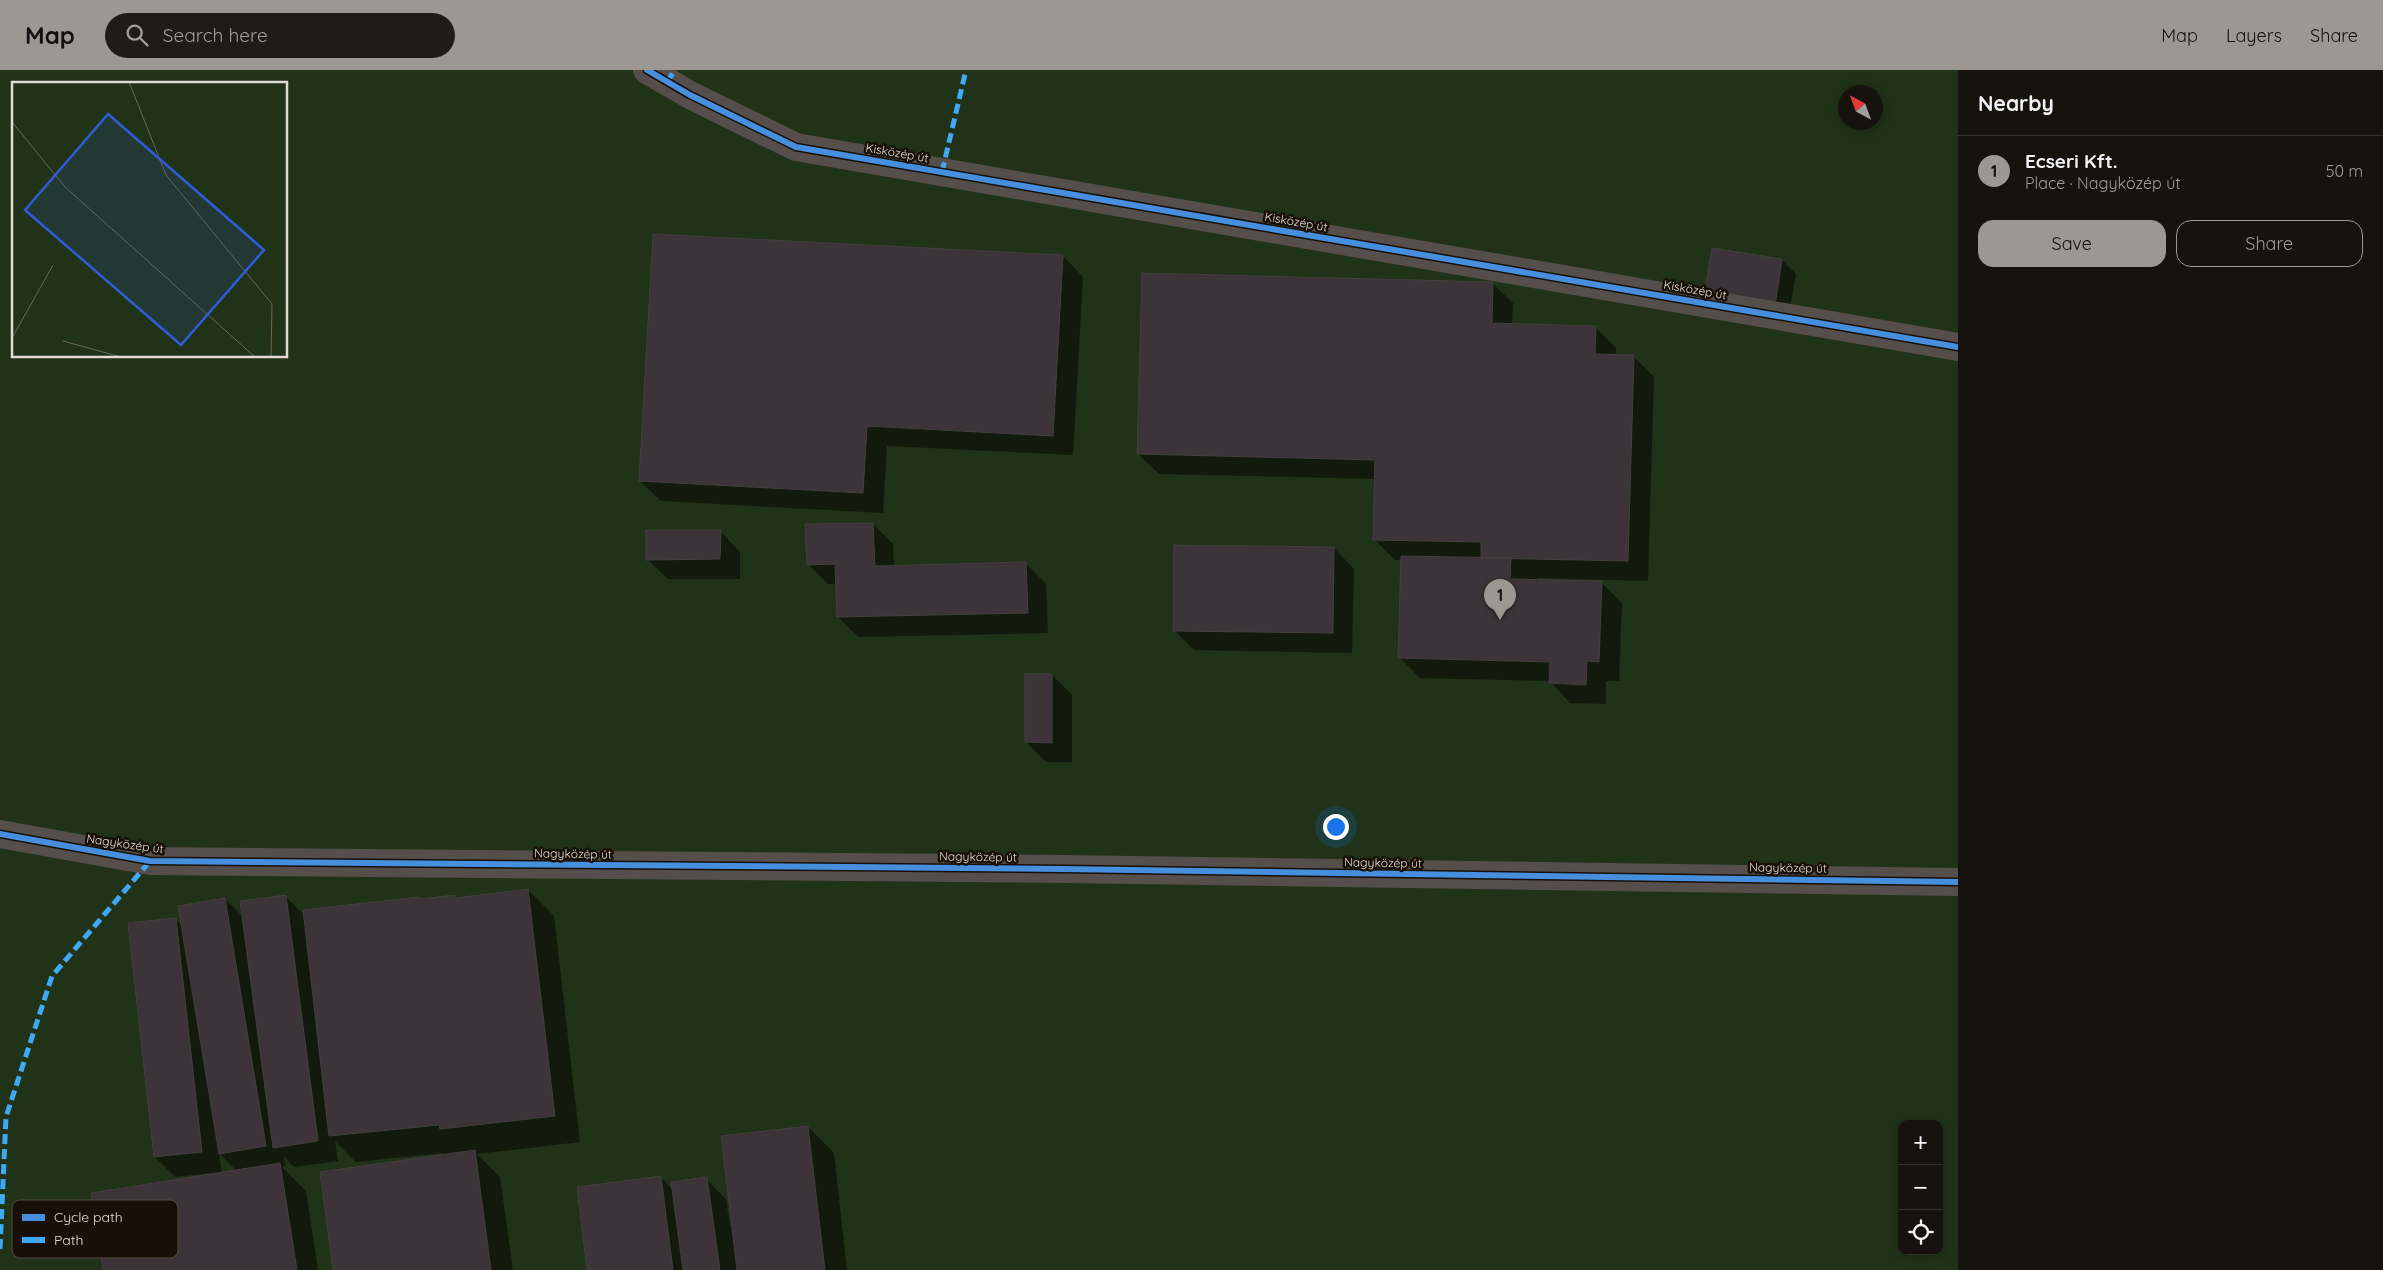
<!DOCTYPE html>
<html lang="en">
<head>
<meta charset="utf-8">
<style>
  body { margin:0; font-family:Quicksand,sans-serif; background:#1f1b17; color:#f1f3f6 }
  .controls { position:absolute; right:15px; bottom:15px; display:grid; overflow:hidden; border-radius:10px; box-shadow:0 2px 12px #0003 }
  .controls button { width:45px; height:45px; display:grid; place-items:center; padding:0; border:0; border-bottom:1px solid #35322e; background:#16120e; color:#f1f3f6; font:25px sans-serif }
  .compass { position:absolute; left:1838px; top:15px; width:45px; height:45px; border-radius:50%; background:#16120e; box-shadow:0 2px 12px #0003; rotate:319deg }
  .you { position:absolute; left:1335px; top:756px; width:18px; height:18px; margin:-12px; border:4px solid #fff; border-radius:50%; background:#1a73e8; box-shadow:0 0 0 8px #1a73e833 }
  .badge { display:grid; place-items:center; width:32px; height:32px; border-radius:50%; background:#9c9790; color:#111; font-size:16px; font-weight:700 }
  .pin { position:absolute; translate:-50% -41px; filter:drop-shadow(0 1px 2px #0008) }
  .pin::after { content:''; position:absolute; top:26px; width:18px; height:15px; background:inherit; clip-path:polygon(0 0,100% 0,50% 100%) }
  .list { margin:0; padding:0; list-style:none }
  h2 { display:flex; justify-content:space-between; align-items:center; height:65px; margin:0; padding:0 20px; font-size:21px }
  h2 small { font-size:16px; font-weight:400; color:#9e9e9e }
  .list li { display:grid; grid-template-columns:32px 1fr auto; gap:15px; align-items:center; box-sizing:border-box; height:70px; padding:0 20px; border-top:1px solid #35322e }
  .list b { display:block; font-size:19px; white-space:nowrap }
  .list p { margin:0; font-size:16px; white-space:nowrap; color:#9e9e9e }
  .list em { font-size:16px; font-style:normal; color:#9e9e9e }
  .actions { display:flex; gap:10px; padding:15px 20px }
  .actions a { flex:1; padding:11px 0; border:1px solid #9c9790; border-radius:15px; text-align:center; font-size:18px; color:#9c9790 }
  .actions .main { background:#9c9790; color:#111 }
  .icon { flex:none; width:28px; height:28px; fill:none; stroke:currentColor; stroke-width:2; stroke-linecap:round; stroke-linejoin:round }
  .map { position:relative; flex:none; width:1958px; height:1200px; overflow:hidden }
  header { display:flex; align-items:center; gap:30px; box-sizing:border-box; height:70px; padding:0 25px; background:#9c9790; color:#111 }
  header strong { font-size:24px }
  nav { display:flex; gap:28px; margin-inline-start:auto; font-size:18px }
  .search { width:350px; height:45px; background:#1f1b17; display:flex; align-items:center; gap:12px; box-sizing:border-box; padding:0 18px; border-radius:28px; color:#9e9e9e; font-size:19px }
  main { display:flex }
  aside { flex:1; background:#16120e }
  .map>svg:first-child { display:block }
  .green { fill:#203217; fill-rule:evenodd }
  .shadow { fill:#0007; fill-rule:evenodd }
  .building { fill:#3c3438; stroke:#443f3f }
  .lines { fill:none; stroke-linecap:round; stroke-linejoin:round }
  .minor { stroke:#564e4b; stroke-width:28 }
  .quiet { stroke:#3fa9f5; stroke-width:5; stroke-dasharray:10 5; stroke-linecap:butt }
  .cycleway-casing { stroke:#181006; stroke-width:9 }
  .cycleway { stroke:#468fdf; stroke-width:6 }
  .labels { text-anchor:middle; stroke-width:5; stroke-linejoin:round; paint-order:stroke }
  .street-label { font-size:12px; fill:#e1dbd4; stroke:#181006 }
  .inset-road { fill:none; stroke:#6b6660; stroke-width:1 }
  .view { fill:#315cd8; fill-opacity:0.15; stroke:#315cd8; stroke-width:2.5 }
  .inset-edge { fill:none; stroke:#e1dbd4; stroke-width:2.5 }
  .key { fill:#181006; stroke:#544d44; stroke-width:1 }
  .key-label { font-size:14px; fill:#e1dbd4 }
</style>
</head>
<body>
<header>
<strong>Map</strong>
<div class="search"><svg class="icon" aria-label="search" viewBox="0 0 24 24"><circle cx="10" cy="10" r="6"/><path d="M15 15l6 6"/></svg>Search here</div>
<nav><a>Map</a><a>Layers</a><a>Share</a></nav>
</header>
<main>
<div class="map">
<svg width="1958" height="1200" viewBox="0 0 1958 1200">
  <rect width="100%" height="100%" fill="#1d1812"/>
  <path class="green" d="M0 0H1958V1200H0ZM14 14H286V286H14ZM1846 22H1876V52H1846ZM1902 1054H1939V1181H1902Z"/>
  <g class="shadow">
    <polygon points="1063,186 1083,207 1073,385 887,376 883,443 661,431 640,411"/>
    <polygon points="1782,190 1796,204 1788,249 1719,238"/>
    <polygon points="1492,213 1513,233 1512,255 1596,258 1616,278 1616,286 1633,286 1654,307 1648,511 1538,508 1538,511 1601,512 1622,533 1619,611 1606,611 1606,634 1570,633 1550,611 1420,608 1400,588 1403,490 1395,490 1375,470 1376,409 1159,404 1138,384"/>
    <polygon points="873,454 893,474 894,497 1026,494 1046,514 1048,563 858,567 838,547 837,514 828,514 808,494"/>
    <polygon points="720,461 740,482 740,509 668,509 647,489"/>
    <polygon points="1334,478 1354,499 1352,583 1194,580 1174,560"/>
    <polygon points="1052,605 1072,625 1072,692 1046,692 1026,672"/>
    <path d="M528 820 554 846 580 1072 477 1084 500 1107 513 1200H335L443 1085V1083L356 1092 335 1071 338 1091 294 1097 284 1087 285 1096 282 1097 306 1121 318 1200H104L213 1105 212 1103 175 1107 155 1087 175 849 183 857 225 829 244 848 285 826 305 846 419 828 421 830 454 826 457 829ZM219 1083 237 1101 222 1104Z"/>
    <polygon points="808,1057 834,1083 847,1200 589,1200 661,1107 673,1120 706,1109 726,1129 730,1156 733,1156"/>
  </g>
  <g class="building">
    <polygon points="653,164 1063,185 1053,366 867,356 863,423 639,411"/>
    <polygon points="1712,178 1782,189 1775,236 1704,225"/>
    <polygon points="1142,203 1493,212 1492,253 1596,256 1595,284 1634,285 1628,491 1481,488 1481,472 1373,470 1375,390 1137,384"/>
    <polygon points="873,453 875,496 1026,492 1028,543 837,547 835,494 807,495 805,454"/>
    <polygon points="646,460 721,460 720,489 646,490"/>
    <polygon points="1174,475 1334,477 1333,563 1173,561"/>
    <polygon points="1401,486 1511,488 1510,509 1602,511 1599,592 1587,591 1586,615 1549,613 1550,592 1398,588"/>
    <polygon points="1025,603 1052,604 1052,673 1025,672"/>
    <polygon points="528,819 555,1046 440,1059 439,1055 329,1066 303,840 419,827 419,829 455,825 455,828"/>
    <polygon points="286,825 318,1071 273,1078 240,831"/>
    <polygon points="225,828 266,1076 219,1084 178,836"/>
    <polygon points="176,848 202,1082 154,1087 128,853"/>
    <polygon points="808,1056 825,1200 737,1200 721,1066"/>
    <polygon points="475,1080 491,1200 333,1200 320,1102"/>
    <polygon points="280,1093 297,1200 103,1200 91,1123"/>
    <polygon points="661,1106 673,1200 587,1200 577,1117"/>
    <polygon points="707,1107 720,1200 683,1200 671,1112"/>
  </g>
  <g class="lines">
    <g class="minor">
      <polyline points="647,0 690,25 796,77 1958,277"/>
      <polyline points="0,764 150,791 1064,799 1958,812"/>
    </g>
    <g class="quiet">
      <polyline points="667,12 675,0"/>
      <polyline points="942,102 966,0"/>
      <polyline points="0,1179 6,1047 52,906 150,791"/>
    </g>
    <defs>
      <g id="cycleway">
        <polyline points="647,0 690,25 796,77 1958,277"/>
        <polyline points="0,764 150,791 1064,799 1958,812"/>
      </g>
    </defs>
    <use href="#cycleway" class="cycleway-casing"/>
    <use href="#cycleway" class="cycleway"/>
  </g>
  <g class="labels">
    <g class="street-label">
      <text transform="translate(897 83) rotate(10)" y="4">Kisközép út</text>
      <text transform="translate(1296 152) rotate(10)" y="4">Kisközép út</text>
      <text transform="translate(1695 220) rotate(10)" y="4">Kisközép út</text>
      <text transform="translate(125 774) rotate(8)" y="4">Nagyközép út</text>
      <text transform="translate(573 784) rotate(1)" y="4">Nagyközép út</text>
      <text transform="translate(978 787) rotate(1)" y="4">Nagyközép út</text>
      <text transform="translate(1383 793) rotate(1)" y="4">Nagyközép út</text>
      <text transform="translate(1788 798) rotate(1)" y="4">Nagyközép út</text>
    </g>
  </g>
  <g transform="translate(12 12)">
    <rect width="275" height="275" fill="#1d1812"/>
    <path d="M0 0H275V275H0Z" fill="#203217"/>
    <path class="inset-road" d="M117 0 154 93 260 222 259 275M0 40 53 105 243 275M0 256 41 183M51 259 109 275"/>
    <path class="view" d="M96 32 252 168 169 263 13 128Z"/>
    <rect width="275" height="275" class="inset-edge"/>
  </g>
  <rect x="12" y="1130" width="166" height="58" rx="8" class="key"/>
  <rect x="22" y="1144" width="23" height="7" fill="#468fdf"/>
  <rect x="22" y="1167" width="23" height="6" fill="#3fa9f5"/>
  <g class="key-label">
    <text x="54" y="1152">Cycle path</text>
    <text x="54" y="1175">Path</text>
  </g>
</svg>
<div class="controls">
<button>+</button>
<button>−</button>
<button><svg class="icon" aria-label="locate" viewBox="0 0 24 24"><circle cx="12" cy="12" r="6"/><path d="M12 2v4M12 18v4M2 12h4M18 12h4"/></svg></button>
</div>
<svg class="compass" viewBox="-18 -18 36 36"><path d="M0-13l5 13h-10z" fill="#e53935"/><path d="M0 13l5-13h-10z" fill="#9e9e9e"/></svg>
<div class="you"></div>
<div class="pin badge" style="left:1500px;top:550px">1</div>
</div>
<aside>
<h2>Nearby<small></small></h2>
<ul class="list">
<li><span class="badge">1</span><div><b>Ecseri Kft.</b><p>Place · Nagyközép út</p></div><em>50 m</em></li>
</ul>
<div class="actions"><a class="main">Save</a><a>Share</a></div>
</aside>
</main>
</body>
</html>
